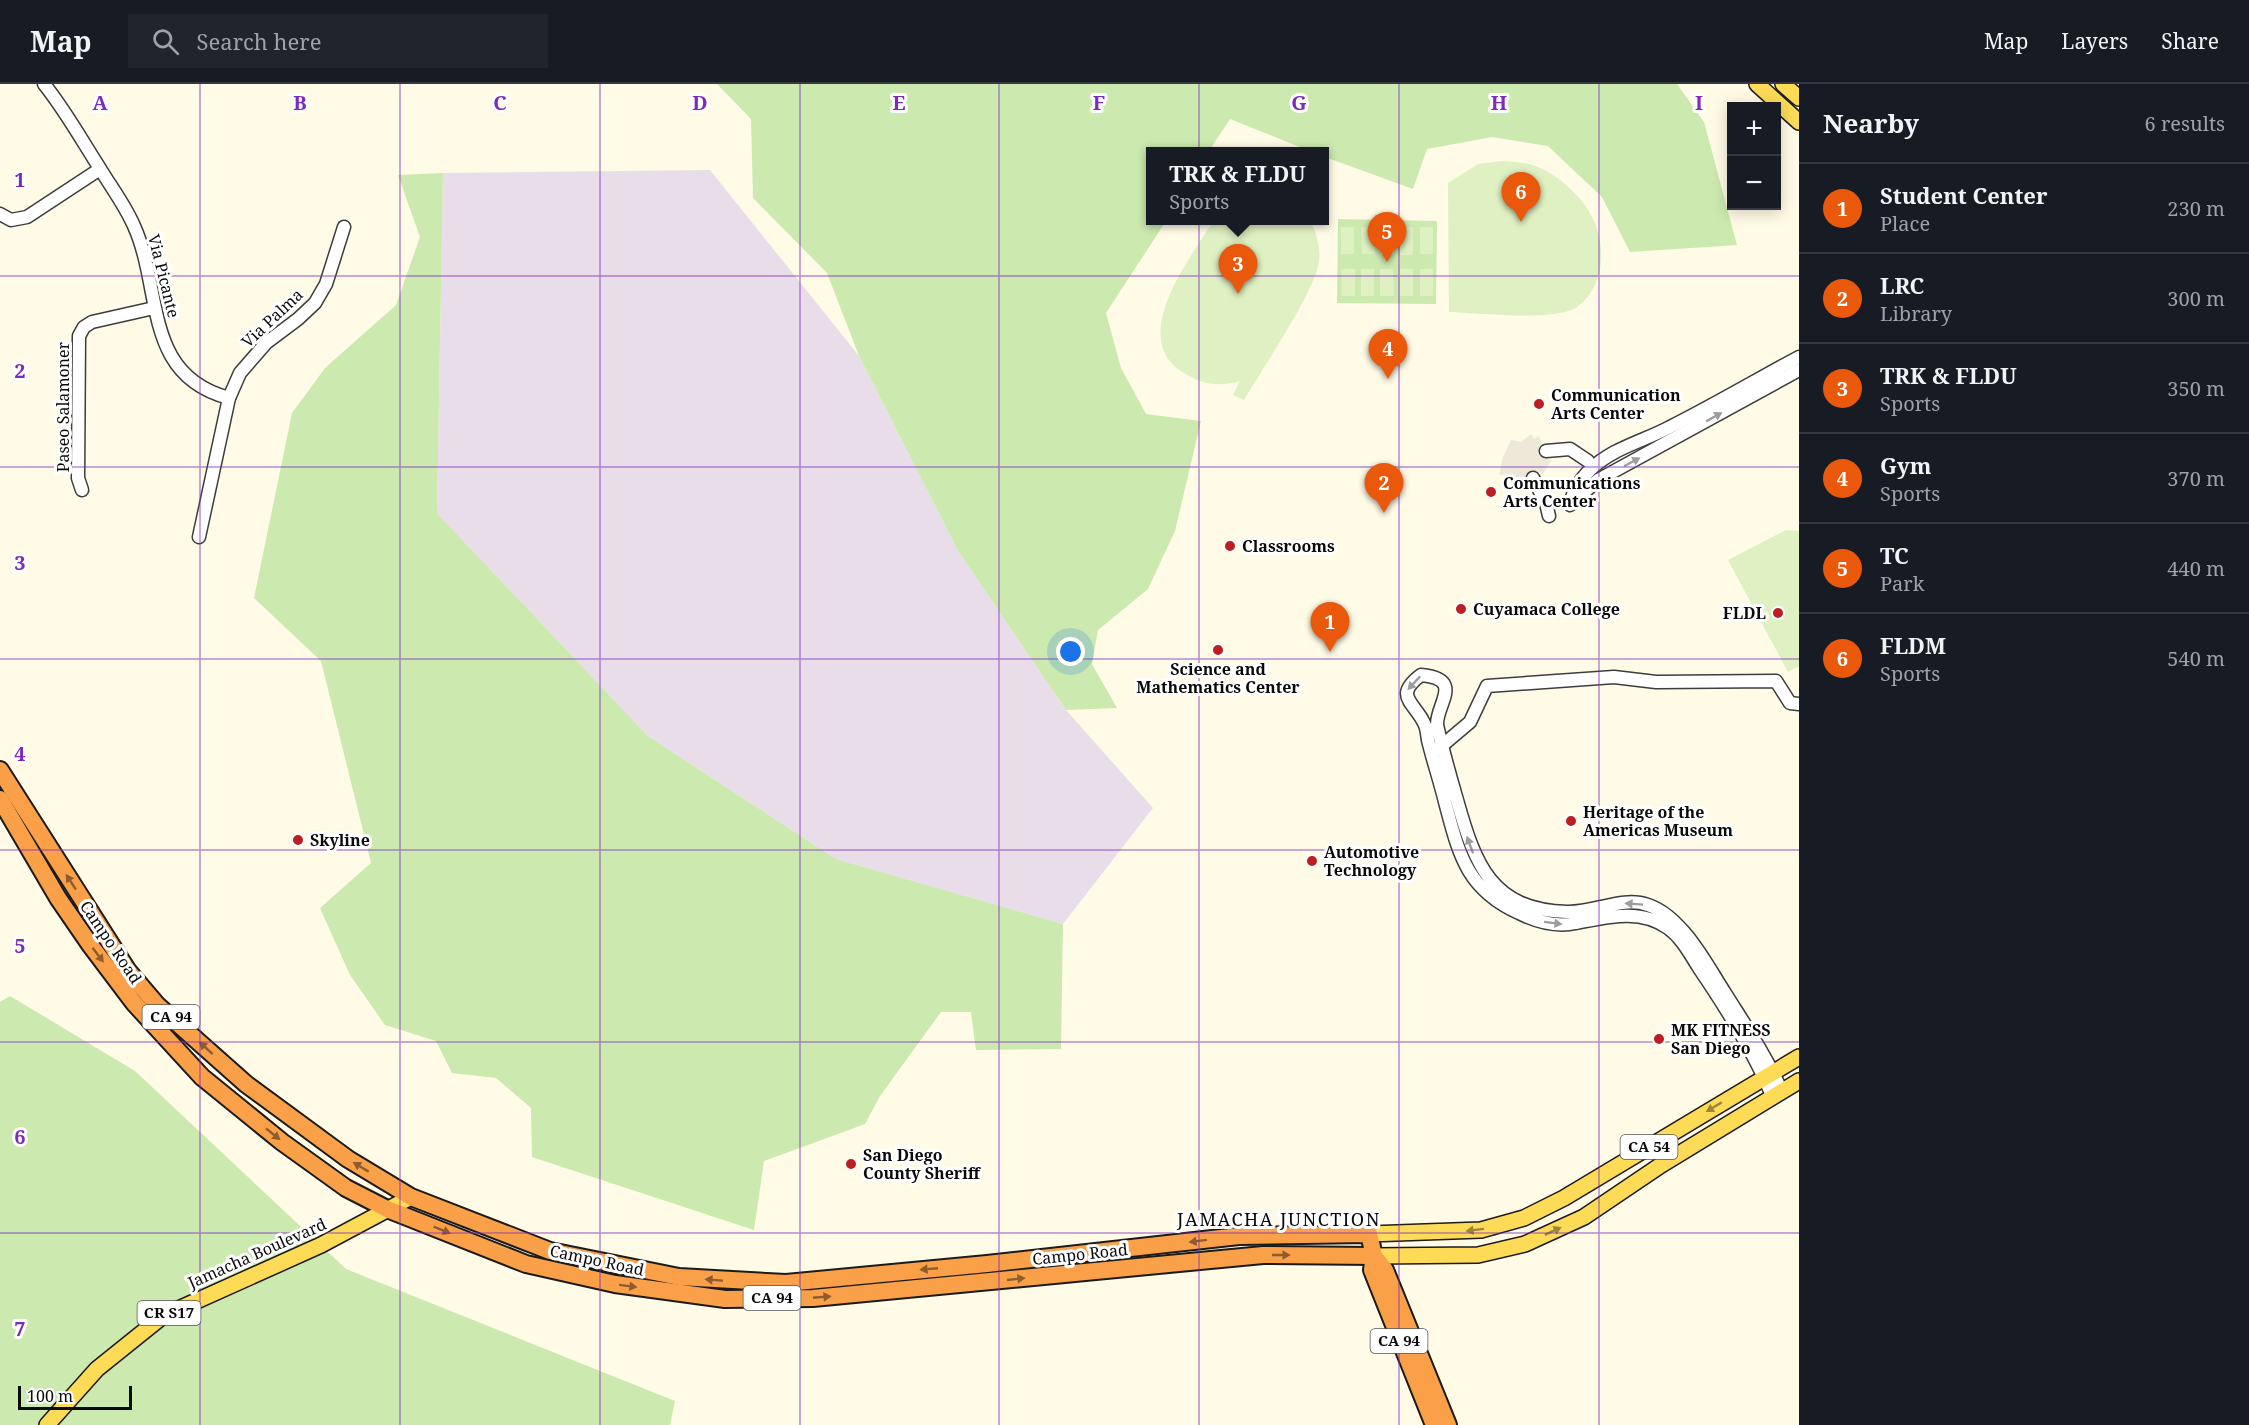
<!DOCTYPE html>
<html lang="en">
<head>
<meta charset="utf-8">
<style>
  body { margin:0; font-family:"Noto Serif",serif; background:#20242c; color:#f1f3f6 }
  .controls { position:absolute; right:18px; top:18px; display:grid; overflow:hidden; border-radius:0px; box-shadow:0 3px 15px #0003 }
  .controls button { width:54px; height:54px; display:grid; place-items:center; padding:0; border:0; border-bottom:2px solid #363941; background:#171b24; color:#f1f3f6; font:30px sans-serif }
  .scale { position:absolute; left:18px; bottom:15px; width:114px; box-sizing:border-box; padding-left:6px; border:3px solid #0a0a0a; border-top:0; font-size:16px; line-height:21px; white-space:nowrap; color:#0a0a0a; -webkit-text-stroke:4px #fff; paint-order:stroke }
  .you { position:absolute; left:1071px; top:568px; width:21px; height:21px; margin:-15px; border:4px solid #fff; border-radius:50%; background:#1a73e8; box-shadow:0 0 0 9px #1a73e833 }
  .badge { display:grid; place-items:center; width:39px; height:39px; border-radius:50%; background:#ea580c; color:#fff; font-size:20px; font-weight:700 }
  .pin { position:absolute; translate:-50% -50px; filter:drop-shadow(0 2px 3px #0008) }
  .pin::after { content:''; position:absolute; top:32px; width:21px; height:18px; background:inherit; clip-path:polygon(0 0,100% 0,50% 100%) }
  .popup { position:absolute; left:1146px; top:63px; width:183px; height:78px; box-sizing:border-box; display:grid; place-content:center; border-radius:0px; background:#171b24; filter:drop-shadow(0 2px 4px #0005); font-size:20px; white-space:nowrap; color:#9ea1a6 }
  .popup b { font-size:22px; color:#f1f3f6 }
  .popup::after { content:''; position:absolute; left:50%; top:100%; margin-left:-12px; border:12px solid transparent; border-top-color:#171b24 }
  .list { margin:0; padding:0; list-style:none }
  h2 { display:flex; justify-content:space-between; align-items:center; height:78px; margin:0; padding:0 24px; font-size:26px }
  h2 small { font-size:20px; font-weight:400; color:#9ea1a6 }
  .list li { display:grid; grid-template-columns:39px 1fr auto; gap:18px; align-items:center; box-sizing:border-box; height:90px; padding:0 24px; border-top:2px solid #363941 }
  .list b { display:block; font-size:22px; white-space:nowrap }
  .list p { margin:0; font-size:20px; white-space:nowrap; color:#9ea1a6 }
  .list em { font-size:20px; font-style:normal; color:#9ea1a6 }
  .icon { flex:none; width:33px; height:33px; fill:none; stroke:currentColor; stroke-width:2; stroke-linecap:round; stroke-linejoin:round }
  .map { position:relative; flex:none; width:1799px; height:1341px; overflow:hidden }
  header { display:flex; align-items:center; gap:36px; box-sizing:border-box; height:84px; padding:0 30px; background:#171b24; border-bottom:2px solid #363941 }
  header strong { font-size:28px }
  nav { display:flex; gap:33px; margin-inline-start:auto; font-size:21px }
  .search { width:420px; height:54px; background:#20242c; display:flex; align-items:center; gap:15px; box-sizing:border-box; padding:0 21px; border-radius:0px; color:#9ea1a6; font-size:22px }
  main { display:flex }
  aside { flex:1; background:#171b24 }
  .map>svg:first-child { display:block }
  .industrial { fill:#e9ddea }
  .green { fill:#cce9b0 }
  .pitch { fill:#dff0c2 }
  .plaza { fill:#ede8d7 }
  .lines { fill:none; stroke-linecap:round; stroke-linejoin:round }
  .minor-casing { stroke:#3d3d3d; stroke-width:15 }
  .major-casing { stroke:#1b1b1b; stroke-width:18 }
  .highway-casing { stroke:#1b1b1b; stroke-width:20 }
  .minor { stroke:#fff; stroke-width:12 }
  .major { stroke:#fedb57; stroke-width:15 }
  .highway { stroke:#faa049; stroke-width:16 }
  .oneway { fill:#9d9d9d }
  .oneway2 { fill:#8e5c2d }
  .oneway3 { fill:#9c8738 }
  .grid { fill:none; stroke:#7b2cbf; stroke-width:1.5; stroke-opacity:0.55 }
  .poi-dot { fill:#bd1e21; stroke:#fff; stroke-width:2 }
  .labels { text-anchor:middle; stroke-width:6; stroke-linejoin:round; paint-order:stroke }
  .shield { fill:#fff; stroke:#545454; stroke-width:1.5 }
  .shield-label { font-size:15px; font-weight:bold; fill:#0a0a0a }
  .street-label { font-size:16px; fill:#0a0a0a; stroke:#fff }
  .poi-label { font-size:16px; font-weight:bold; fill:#0a0a0a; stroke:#fff; text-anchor:start }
  .neighbourhood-label { font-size:18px; letter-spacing:1.5px; fill:#0a0a0a; stroke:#fff }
  .grid-label { font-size:20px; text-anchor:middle; font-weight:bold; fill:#7b2cbf; stroke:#fff; stroke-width:6; stroke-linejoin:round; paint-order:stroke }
</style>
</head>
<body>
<header>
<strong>Map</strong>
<div class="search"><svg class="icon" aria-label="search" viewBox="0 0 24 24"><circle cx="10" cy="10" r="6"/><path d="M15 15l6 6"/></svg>Search here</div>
<nav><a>Map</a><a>Layers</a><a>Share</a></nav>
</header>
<main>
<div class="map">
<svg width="1799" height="1341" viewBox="0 0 1799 1341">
  <rect width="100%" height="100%" fill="#fffbe6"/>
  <polygon class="industrial" points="710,86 859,272 958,467 1066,626 1153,724 1063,840 836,775 648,652 437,429 443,89"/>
  <g class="green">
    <polygon points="717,0 1677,0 1704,38 1737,161 1630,168 1602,113 1548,62 1492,53 1427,65 1413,105 1325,73 1325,68 1310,67 1230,35 1209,67 1151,68 1151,136 1166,137 1106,229 1121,284 1146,330 1201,337 1175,447 1148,505 1098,546 1092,580 1117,624 1066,626 958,467 859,272 827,189 753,114 751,35"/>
    <polygon points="443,89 437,429 648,652 836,775 1063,840 1061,965 976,966 971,928 941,928 880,1012 865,1040 764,1077 754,1146 532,1073 531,1024 496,994 452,989 436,957 385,941 350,891 320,824 371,779 321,577 254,514 292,329 325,284 396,221 420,153 398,91"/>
    <polygon points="1338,135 1437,137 1436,220 1337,219"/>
    <polygon points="10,912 135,987 346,1185 675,1317 670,1341 0,1341 0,918"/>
  </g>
  <g class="pitch">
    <path d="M1502 77C1513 78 1528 78 1538 83 1555 90 1573 105 1584 120 1607 149 1609 200 1577 223 1555 238 1478 229 1449 228L1448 99 1478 80Z"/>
    <path d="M1310 137C1316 147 1321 164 1319 177 1316 206 1261 287 1244 316L1233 311 1240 297C1218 303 1204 301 1184 289 1126 254 1191 174 1213 137Z"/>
    <rect x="1341" y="143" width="13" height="27"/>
    <polygon points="1361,143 1375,143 1375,170 1362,170"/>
    <polygon points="1381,143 1394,143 1394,170 1381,171"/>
    <rect x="1400" y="143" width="13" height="28"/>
    <rect x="1420" y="143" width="13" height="27"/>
    <polygon points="1341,185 1355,185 1355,212 1342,212"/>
    <rect x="1361" y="185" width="13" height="27"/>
    <polygon points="1380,185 1393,185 1394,212 1380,212"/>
    <rect x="1400" y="185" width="13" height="27"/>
    <rect x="1420" y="185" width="13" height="27"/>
    <polygon points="1786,446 1799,447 1799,582 1788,588 1728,476"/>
  </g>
  <polygon class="plaza" points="1531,350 1534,355 1539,352 1547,374 1551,377 1543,390 1539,388 1537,393 1525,394 1526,403 1510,401 1508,390 1499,391 1503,373 1511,356 1521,358"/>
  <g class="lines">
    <defs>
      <g id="minor">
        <path d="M44 0C65 26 81 55 99 83 111 103 125 121 134 142 163 206 142 291 229 314"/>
        <polyline points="0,130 11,136 27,133 100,85"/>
        <polyline points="1546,367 1570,365 1588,377"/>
        <polyline points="1533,394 1546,419 1549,432"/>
        <polyline points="82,406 78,394 79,252 84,243 92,238 154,224"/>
        <polyline points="1573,418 1598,396 1799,286"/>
        <path d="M1570 421C1572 409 1580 395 1590 386 1612 364 1644 357 1670 343 1714 321 1756 296 1799 273"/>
        <polyline points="199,453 229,314 240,289 266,259 298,235 315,219 326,200 344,143"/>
        <polyline points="1438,665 1470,638 1487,602 1614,593 1656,598 1776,597 1790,619 1799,620"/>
        <path d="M1773 1014C1754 968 1727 925 1699 884 1690 870 1682 854 1668 844 1640 824 1608 833 1576 839 1557 843 1537 838 1519 829 1466 805 1459 770 1445 718 1440 697 1433 677 1428 656 1427 651 1427 644 1424 639 1414 618 1393 612 1421 591 1465 595 1436 620 1437 641 1443 667 1450 692 1457 716 1475 780 1491 826 1567 828 1594 829 1622 812 1648 821 1663 826 1674 837 1684 848 1700 866 1712 889 1725 909 1745 941 1767 973 1782 1008"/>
      </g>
      <g id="major">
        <polyline points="1757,0 1799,38"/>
        <polyline points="1783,0 1799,14"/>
        <polyline points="1369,1150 1481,1146 1524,1134 1564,1114 1799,973"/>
        <polyline points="1374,1172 1478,1171 1525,1160 1584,1133 1661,1081 1799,997"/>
        <polyline points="47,1341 97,1285 163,1232 321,1161 411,1113"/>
      </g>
      <g id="highway">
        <polyline points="0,686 128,887 157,921 246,1000 348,1075 411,1113 550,1167 679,1193 786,1199 987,1180 1239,1152 1369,1150 1374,1172 1372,1186 1434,1341"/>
        <polyline points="0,715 58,814 91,862 134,919 202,993 282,1058 346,1104 387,1125 526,1180 615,1200 725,1215 813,1214 1263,1171 1374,1172 1385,1186 1448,1341"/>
      </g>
    </defs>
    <use href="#minor" class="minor-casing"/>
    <use href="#major" class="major-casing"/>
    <use href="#highway" class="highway-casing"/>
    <use href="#minor" class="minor"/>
    <use href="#major" class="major"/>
    <use href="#highway" class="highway"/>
  </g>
  <defs><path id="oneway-solid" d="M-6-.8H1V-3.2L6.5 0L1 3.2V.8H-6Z" transform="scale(1.5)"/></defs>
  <g class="oneway">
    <use href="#oneway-solid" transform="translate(1714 333) rotate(-29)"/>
    <use href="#oneway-solid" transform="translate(1632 378) rotate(-28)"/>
    <use href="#oneway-solid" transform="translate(1414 599) rotate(133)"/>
    <use href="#oneway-solid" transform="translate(1470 761) rotate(-110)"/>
    <use href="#oneway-solid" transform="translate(1634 820) rotate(-176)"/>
    <use href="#oneway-solid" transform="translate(1553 839) rotate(7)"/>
  </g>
  <g class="oneway2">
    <use href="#oneway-solid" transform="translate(71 798) rotate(-123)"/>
    <use href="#oneway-solid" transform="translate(98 871) rotate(53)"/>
    <use href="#oneway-solid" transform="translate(206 964) rotate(-138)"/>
    <use href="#oneway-solid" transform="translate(273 1050) rotate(39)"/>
    <use href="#oneway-solid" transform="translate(361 1083) rotate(-149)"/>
    <use href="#oneway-solid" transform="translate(442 1146) rotate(22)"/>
    <use href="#oneway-solid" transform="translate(1198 1157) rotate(173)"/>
    <use href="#oneway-solid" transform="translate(1281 1171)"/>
    <use href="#oneway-solid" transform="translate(929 1185) rotate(175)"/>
    <use href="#oneway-solid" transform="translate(1016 1195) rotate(-6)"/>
    <use href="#oneway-solid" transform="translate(714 1196) rotate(-176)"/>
    <use href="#oneway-solid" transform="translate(628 1202) rotate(7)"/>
    <use href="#oneway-solid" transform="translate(822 1213) rotate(-5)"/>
  </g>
  <g class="oneway3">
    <use href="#oneway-solid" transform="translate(1714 1023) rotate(149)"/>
    <use href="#oneway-solid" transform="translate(1475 1146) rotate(173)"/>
    <use href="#oneway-solid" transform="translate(1553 1147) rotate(-25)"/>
  </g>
  <path class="grid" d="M200 0V1341M400 0V1341M600 0V1341M800 0V1341M999 0V1341M1199 0V1341M1399 0V1341M1599 0V1341M0 192H1799M0 383H1799M0 575H1799M0 766H1799M0 958H1799M0 1149H1799"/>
  <g class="poi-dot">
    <circle cx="1539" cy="320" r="6"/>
    <circle cx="1491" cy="408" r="6"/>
    <circle cx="1230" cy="462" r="6"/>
    <circle cx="1461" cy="525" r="6"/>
    <circle cx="1778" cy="529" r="6"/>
    <circle cx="1218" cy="566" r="6"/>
    <circle cx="1571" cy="737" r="6"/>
    <circle cx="298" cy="756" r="6"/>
    <circle cx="1312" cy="777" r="6"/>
    <circle cx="1659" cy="955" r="6"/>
    <circle cx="851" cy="1080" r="6"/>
  </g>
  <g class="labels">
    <g class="shield">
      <rect x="142.5" y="921" width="57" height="24" rx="4.5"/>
      <rect x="1620.5" y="1051" width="57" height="24" rx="4.5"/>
      <rect x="743.5" y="1202" width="57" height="24" rx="4.5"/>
      <rect x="137.5" y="1217" width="63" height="24" rx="4.5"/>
      <rect x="1370.5" y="1245" width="57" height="24" rx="4.5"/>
    </g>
    <g class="shield-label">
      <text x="171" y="938">CA 94</text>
      <text x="1649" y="1068">CA 54</text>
      <text x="772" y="1219">CA 94</text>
      <text x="169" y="1234">CR S17</text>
      <text x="1399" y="1262">CA 94</text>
    </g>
    <g class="street-label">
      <text transform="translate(164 192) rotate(76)" y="6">Via Picante</text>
      <text transform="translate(272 234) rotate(-43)" y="6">Via Palma</text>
      <text transform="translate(63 323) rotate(-90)" y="6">Paseo Salamoner</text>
      <text transform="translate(111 858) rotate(56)" y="6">Campo Road</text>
      <text transform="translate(257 1169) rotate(-24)" y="6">Jamacha Boulevard</text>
      <text transform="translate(1080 1170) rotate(-6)" y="6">Campo Road</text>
      <text transform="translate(597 1176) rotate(12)" y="6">Campo Road</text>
    </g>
    <g class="poi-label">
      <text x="1551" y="317">Communication<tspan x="1551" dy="18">Arts Center</tspan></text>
      <text x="1503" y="405">Communications<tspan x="1503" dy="18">Arts Center</tspan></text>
      <text x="1242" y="468">Classrooms</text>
      <text x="1473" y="531">Cuyamaca College</text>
      <text x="1766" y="535" text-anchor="end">FLDL</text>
      <text x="1218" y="591" text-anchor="middle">Science and<tspan x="1218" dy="18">Mathematics Center</tspan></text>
      <text x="1583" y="734">Heritage of the<tspan x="1583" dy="18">Americas Museum</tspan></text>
      <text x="310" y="762">Skyline</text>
      <text x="1324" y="774">Automotive<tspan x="1324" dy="18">Technology</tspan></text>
      <text x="1671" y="952">MK FITNESS<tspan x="1671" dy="18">San Diego</tspan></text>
      <text x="863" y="1077">San Diego<tspan x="863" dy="18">County Sheriff</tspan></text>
    </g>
    <g class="neighbourhood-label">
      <text x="1279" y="1142">JAMACHA JUNCTION</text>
    </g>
  </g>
  <g class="grid-label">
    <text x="100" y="26">A</text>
    <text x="300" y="26">B</text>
    <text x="500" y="26">C</text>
    <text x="700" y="26">D</text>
    <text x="899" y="26">E</text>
    <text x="1099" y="26">F</text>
    <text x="1299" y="26">G</text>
    <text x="1499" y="26">H</text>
    <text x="1699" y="26">I</text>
    <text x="20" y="103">1</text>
    <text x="20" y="294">2</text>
    <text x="20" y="486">3</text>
    <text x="20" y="677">4</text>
    <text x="20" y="869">5</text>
    <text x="20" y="1060">6</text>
    <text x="20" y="1252">7</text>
  </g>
</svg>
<div class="controls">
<button>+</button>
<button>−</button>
</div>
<div class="scale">100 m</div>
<div class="you"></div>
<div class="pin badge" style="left:1330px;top:568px">1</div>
<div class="pin badge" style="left:1384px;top:429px">2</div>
<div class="pin badge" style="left:1238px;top:210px">3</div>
<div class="popup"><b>TRK &amp; FLDU</b>Sports</div>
<div class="pin badge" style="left:1388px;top:295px">4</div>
<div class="pin badge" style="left:1387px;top:178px">5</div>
<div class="pin badge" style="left:1521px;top:138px">6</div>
</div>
<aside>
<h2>Nearby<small>6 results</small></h2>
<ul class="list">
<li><span class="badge">1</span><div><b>Student Center</b><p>Place</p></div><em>230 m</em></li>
<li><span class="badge">2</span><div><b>LRC</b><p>Library</p></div><em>300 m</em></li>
<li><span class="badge">3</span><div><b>TRK &amp; FLDU</b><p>Sports</p></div><em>350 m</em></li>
<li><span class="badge">4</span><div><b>Gym</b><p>Sports</p></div><em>370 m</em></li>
<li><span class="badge">5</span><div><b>TC</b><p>Park</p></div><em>440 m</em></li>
<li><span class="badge">6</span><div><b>FLDM</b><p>Sports</p></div><em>540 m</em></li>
</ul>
</aside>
</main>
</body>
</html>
